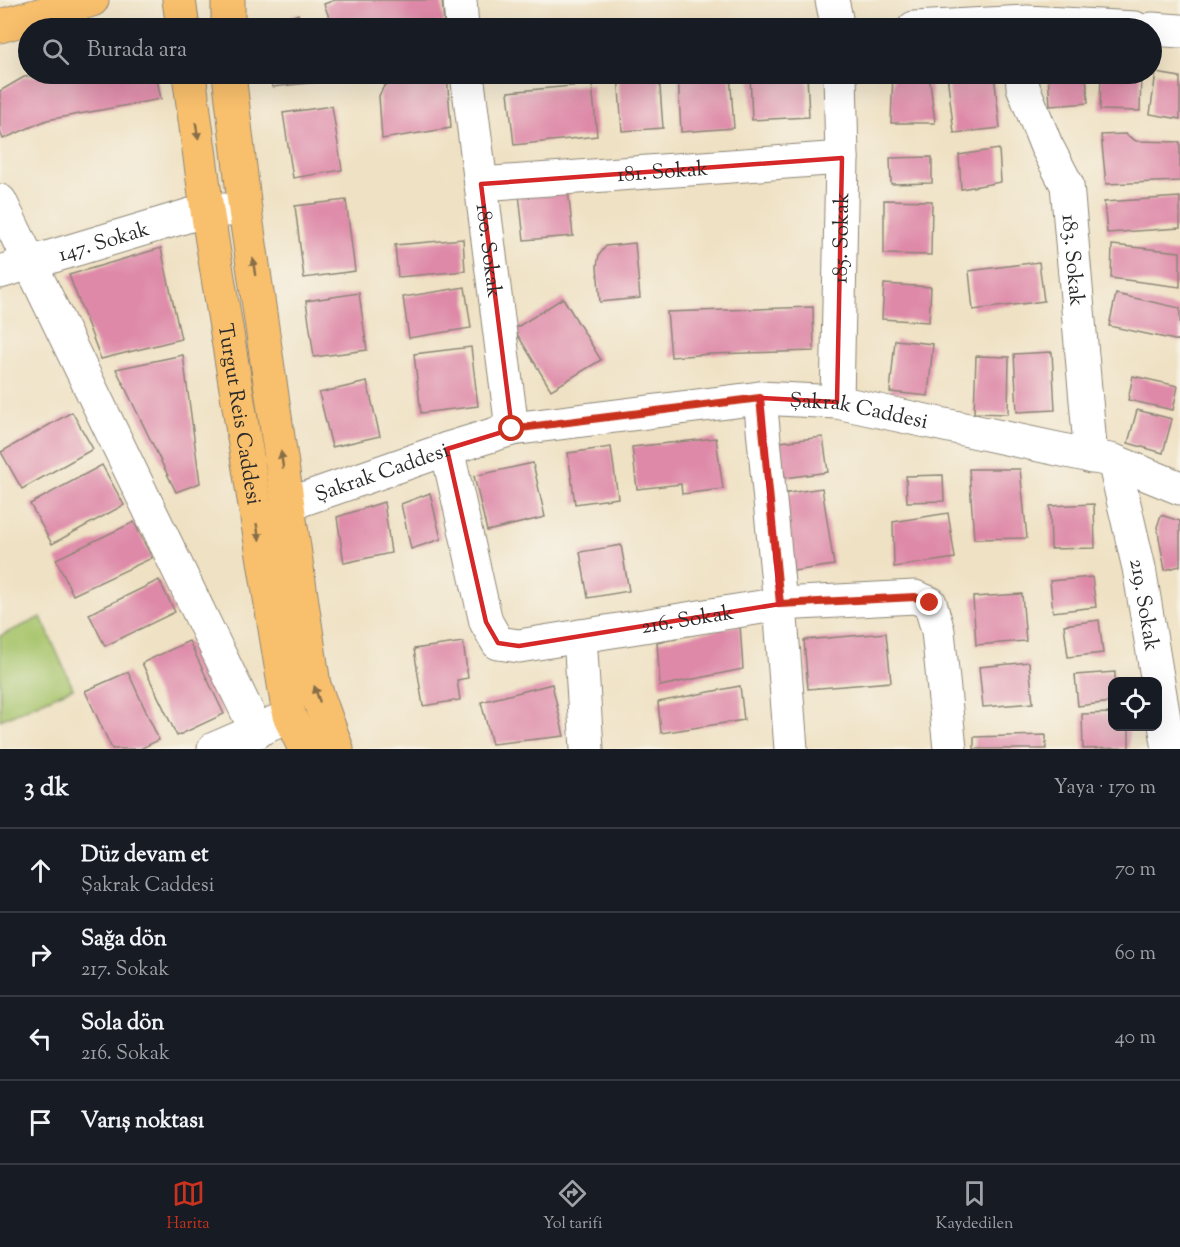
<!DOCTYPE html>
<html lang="tr">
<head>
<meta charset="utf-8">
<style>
  body { margin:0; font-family:"Sorts Mill Goudy",serif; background:#20242c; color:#f1f3f6 }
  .controls { position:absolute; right:18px; bottom:18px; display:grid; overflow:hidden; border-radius:12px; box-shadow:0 6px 24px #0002 }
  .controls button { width:54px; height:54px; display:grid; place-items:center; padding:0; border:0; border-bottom:2px solid #363941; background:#171b24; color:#f1f3f6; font:30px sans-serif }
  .stop { position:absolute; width:18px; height:18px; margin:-14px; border:4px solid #c8321e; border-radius:50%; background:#fff }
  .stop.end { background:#c8321e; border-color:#fff; box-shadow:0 2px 6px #0008 }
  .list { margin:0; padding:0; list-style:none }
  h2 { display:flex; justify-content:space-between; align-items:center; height:78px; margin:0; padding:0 24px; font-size:26px }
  h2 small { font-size:20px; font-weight:400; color:#9ea1a6 }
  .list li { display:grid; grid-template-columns:39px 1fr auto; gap:18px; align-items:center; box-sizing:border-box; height:84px; padding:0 24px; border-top:2px solid #363941 }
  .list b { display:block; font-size:22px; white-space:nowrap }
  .list p { margin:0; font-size:20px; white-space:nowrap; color:#9ea1a6 }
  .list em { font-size:20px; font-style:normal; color:#9ea1a6 }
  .icon { flex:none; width:33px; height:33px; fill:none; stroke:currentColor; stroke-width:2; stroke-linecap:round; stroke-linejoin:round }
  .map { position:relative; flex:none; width:1180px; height:749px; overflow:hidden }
  .search { position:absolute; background:#171b24; box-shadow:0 6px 24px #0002; left:18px; right:18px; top:18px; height:66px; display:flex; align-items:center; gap:15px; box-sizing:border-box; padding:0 21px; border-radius:33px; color:#9ea1a6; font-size:22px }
  .sheet { height:414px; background:#171b24 }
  nav { display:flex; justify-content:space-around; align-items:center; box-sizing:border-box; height:84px; border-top:2px solid #363941; background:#171b24; font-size:16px; color:#9ea1a6 }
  nav a { display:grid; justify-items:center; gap:3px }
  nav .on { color:#c8321e }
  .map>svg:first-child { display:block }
  .green { fill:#a7c56c; stroke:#69784c; stroke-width:1.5 }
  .building { fill:#de89a8 }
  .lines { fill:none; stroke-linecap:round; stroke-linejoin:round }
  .minor-casing { stroke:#8d8677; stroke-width:35 }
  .major-casing { stroke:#8d8677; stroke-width:35 }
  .minor { stroke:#fff; stroke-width:33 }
  .major { stroke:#f8bf6c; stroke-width:33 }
  .oneway { fill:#876e48 }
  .route { stroke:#c8321e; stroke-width:8 }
  .marked { fill:none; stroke:#d62828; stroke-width:4.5; stroke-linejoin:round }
  .labels { text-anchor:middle; stroke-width:4.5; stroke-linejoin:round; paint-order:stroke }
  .street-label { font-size:21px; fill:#2b2b2b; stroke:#f7f3e8 }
</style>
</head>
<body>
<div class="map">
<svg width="1180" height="749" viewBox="0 0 1180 749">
  <rect width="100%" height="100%" fill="#f7f3e8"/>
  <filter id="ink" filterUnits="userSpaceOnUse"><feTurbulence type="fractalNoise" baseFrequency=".0167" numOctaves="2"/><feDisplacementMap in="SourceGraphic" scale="12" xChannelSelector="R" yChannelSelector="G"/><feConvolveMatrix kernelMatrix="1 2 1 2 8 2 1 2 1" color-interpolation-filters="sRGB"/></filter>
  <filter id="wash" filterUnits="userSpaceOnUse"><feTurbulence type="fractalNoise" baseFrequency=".008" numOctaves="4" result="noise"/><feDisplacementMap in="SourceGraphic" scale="24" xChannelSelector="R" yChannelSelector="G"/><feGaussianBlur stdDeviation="1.35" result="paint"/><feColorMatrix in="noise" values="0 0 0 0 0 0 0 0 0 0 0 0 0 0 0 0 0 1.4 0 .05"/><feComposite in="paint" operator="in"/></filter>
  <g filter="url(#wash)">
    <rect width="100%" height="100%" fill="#efe1c3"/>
    <polygon class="green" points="41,617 73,688 0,720 0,636"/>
    <g id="blocks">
      <g class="building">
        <polygon points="335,0 442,0 444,23 406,28 333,28 324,4"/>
        <polygon points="298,14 304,28 267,28"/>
        <polygon points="1156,73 1180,77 1180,119 1150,114"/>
        <polygon points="49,74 156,74 161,99 47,120 3,139 0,132 0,91 24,77"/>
        <polygon points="269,74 317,74 318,82 272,87"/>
        <polygon points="423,74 447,74 451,128 382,139 379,96 384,86 407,76"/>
        <polygon points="618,74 659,74 663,128 622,131"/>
        <polygon points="678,74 730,74 734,128 681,132"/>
        <polygon points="750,74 807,74 809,117 752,120"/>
        <polygon points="893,74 929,74 935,123 891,123"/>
        <polygon points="947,74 994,74 1000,128 954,133"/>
        <polygon points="1048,74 1086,74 1088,103 1050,106"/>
        <polygon points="1101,74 1141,74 1140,111 1100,110"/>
        <polygon points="592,84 597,136 514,145 508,92"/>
        <polygon points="332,106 342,170 293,178 283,113"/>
        <polygon points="1125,134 1136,141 1180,142 1180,181 1106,184 1101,135"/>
        <polygon points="999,149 1001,182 961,189 959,155"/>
        <polygon points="932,157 932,183 891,184 890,158"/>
        <polygon points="568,189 573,236 524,240 519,194"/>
        <polygon points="1180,197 1180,228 1107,233 1104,202"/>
        <polygon points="346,200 355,271 304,278 295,206"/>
        <polygon points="884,200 932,201 931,255 884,254"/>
        <polygon points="463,239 465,271 398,277 395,245"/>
        <polygon points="635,243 640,298 600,302 597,266 599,255 606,246"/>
        <polygon points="1112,245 1180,252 1180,287 1111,278"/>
        <polygon points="161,248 181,339 101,359 69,275"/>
        <polygon points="1039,262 1044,301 973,310 969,271"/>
        <polygon points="884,284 931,287 929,322 882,319"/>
        <polygon points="465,287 471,328 409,338 403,297"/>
        <polygon points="359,293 367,350 314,357 306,301"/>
        <polygon points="1116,294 1180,308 1180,341 1109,326"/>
        <polygon points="563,298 601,360 551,390 514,329"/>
        <polygon points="813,307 814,351 711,354 671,357 667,312"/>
        <polygon points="895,340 933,344 928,396 890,392"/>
        <polygon points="471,347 478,406 421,413 414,354"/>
        <polygon points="1052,352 1055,410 1017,412 1014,354"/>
        <polygon points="183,355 200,483 176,492 116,369"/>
        <polygon points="976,356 1009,357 1008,414 974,413"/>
        <polygon points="1133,376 1178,386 1173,410 1128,400"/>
        <polygon points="367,382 380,436 332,447 319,393"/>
        <polygon points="1137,410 1172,419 1163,453 1128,443"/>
        <polygon points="72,412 93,449 22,489 1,452"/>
        <polygon points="823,437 828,472 785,478 780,442"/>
        <polygon points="716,438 723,489 682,494 681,484 637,489 632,447"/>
        <polygon points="611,447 618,498 575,504 568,453"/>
        <polygon points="533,463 545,517 487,531 474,476"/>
        <polygon points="102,465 124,505 52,544 30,504"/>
        <polygon points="969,469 1020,469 1027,538 974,539"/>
        <polygon points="943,475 944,501 907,502 906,476"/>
        <polygon points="822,488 834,565 794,571 782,494"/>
        <polygon points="430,493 441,539 411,549 401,504"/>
        <polygon points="384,502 391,553 344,563 337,517"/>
        <polygon points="1094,504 1095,548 1051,549 1050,506"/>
        <polygon points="948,513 955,558 894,567 893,522"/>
        <polygon points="1161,515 1180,521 1180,566 1165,570 1157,527"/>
        <polygon points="134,522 152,558 73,595 56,559"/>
        <polygon points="621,545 629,591 588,598 580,552"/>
        <polygon points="1092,577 1096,607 1053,612 1050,581"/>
        <polygon points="159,580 175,612 105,646 89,614"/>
        <polygon points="1022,594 1026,641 976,645 973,597"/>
        <polygon points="1099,620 1103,653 1068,657 1064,625"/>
        <polygon points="740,625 743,669 660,686 657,642"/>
        <polygon points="886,633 891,682 808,689 804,640"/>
        <polygon points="189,641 224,714 177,736 142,663"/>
        <polygon points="463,642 468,678 457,680 460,700 423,706 414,649"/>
        <polygon points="1029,662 1033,703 983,707 979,667"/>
        <polygon points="128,672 159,740 140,749 112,749 85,691"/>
        <polygon points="1115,672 1115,682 1112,682 1112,702 1078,706 1075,675"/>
        <polygon points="552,684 564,736 492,744 481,702"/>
        <polygon points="740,686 744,720 661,733 658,702"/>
        <polygon points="1112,713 1112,726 1129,726 1129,748 1083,749 1082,714"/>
        <polygon points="1046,735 1046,749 974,749 974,737"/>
      </g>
    </g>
  </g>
  <g filter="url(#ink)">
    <use href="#blocks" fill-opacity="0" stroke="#8d8677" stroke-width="1.5"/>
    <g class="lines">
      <defs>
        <g id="minor">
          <polyline points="460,0 462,28"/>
          <polyline points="832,0 838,28"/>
          <polyline points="914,28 1027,22 1135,28"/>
          <polyline points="1152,29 1180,31"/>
          <path id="s1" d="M467 74 512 429"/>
          <path id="s2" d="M1022 74 1023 87 1046 145 1067 185 1091 457"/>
          <path id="s3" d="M481 184 842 158"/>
          <polyline points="0,201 257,732"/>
          <path id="s4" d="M0 272 207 210H245"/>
          <polyline points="760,398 780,604 791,749"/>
          <path id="s5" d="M837 402 842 158 840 74"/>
          <path id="s6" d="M447 449 486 622 498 643 519 646 780 604 915 597 930 603 938 631 950 749"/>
          <path id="s7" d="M1114 461 1139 568 1169 749"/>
          <path id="s8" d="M289 504 447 449 512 429 760 398 837 402 1114 461 1180 488"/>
          <polyline points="580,636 587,749"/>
          <polyline points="214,749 276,722"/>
        </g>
        <g id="major">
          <polyline points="179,0 183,28"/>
          <polyline points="228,0 228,28"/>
          <polyline points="0,26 92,0"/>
          <path id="s9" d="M189 74 207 210 289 715 305 749"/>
          <polyline points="229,74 245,210 314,685 337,749"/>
        </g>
      </defs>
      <use href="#minor" class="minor-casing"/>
      <use href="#major" class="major-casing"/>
      <use href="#minor" class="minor"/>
      <use href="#major" class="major"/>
    </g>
    <defs><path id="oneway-solid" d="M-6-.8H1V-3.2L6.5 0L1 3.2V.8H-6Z" transform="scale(1.5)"/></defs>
    <g class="oneway">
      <use href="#oneway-solid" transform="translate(197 131) rotate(82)"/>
      <use href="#oneway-solid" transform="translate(254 267) rotate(-98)"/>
      <use href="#oneway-solid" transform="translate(282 460) rotate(-98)"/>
      <use href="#oneway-solid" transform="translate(258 532) rotate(80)"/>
      <use href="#oneway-solid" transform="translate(317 694) rotate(-109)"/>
    </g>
  </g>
  <g class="lines" filter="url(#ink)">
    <polyline class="route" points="512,429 760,398 780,604 915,597 930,603"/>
  </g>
  <path class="marked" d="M842 158 837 402 760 398 780 604 519 646 498 643 486 622 447 449 512 429 481 184Z"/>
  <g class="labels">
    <g class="street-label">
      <text dy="7" stroke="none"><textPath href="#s3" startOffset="182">181. Sokak</textPath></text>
      <text dy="7" stroke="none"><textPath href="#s5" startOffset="164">185. Sokak</textPath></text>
      <text dy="7" stroke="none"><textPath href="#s4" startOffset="108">147. Sokak</textPath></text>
      <text dy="7" stroke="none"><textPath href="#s1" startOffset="178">180. Sokak</textPath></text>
      <text dy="7" stroke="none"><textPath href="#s2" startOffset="196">183. Sokak</textPath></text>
      <text dy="7" stroke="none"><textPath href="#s8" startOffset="585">Şakrak Caddesi</textPath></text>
      <text dy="7" stroke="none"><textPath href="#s9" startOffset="344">Turgut Reis Caddesi</textPath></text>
      <text dy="7" stroke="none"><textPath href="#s8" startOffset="98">Şakrak Caddesi</textPath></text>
      <text dy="7" stroke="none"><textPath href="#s7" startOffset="147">219. Sokak</textPath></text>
      <text dy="7" stroke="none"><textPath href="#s6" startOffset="393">216. Sokak</textPath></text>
    </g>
  </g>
</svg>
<div class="controls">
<button><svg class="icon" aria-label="locate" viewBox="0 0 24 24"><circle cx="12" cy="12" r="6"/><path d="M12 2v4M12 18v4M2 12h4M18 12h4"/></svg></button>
</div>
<div class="stop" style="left:512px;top:429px"></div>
<div class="stop end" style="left:930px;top:603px"></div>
<div class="search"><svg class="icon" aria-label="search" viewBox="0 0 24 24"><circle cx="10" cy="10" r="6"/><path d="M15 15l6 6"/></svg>Burada ara</div>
</div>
<section class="sheet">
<h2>3 dk<small>Yaya · 170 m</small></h2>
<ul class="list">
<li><svg class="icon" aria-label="ahead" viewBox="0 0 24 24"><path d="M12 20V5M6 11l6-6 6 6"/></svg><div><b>Düz devam et</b><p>Şakrak Caddesi</p></div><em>70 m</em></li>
<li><svg class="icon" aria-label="right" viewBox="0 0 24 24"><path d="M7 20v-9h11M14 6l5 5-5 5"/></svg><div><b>Sağa dön</b><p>217. Sokak</p></div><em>60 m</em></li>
<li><svg class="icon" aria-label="left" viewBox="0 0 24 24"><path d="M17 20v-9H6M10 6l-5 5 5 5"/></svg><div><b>Sola dön</b><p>216. Sokak</p></div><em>40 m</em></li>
<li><svg class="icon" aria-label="arrive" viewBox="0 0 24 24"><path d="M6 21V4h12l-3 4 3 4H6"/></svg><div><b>Varış noktası</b></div></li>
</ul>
</section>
<nav>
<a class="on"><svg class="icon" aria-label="map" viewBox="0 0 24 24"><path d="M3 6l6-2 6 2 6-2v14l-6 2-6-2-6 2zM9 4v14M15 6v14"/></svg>Harita</a>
<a><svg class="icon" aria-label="directions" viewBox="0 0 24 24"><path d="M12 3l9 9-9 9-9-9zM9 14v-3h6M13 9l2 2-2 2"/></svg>Yol tarifi</a>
<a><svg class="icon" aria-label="saved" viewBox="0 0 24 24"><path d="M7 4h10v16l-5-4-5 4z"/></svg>Kaydedilen</a>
</nav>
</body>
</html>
